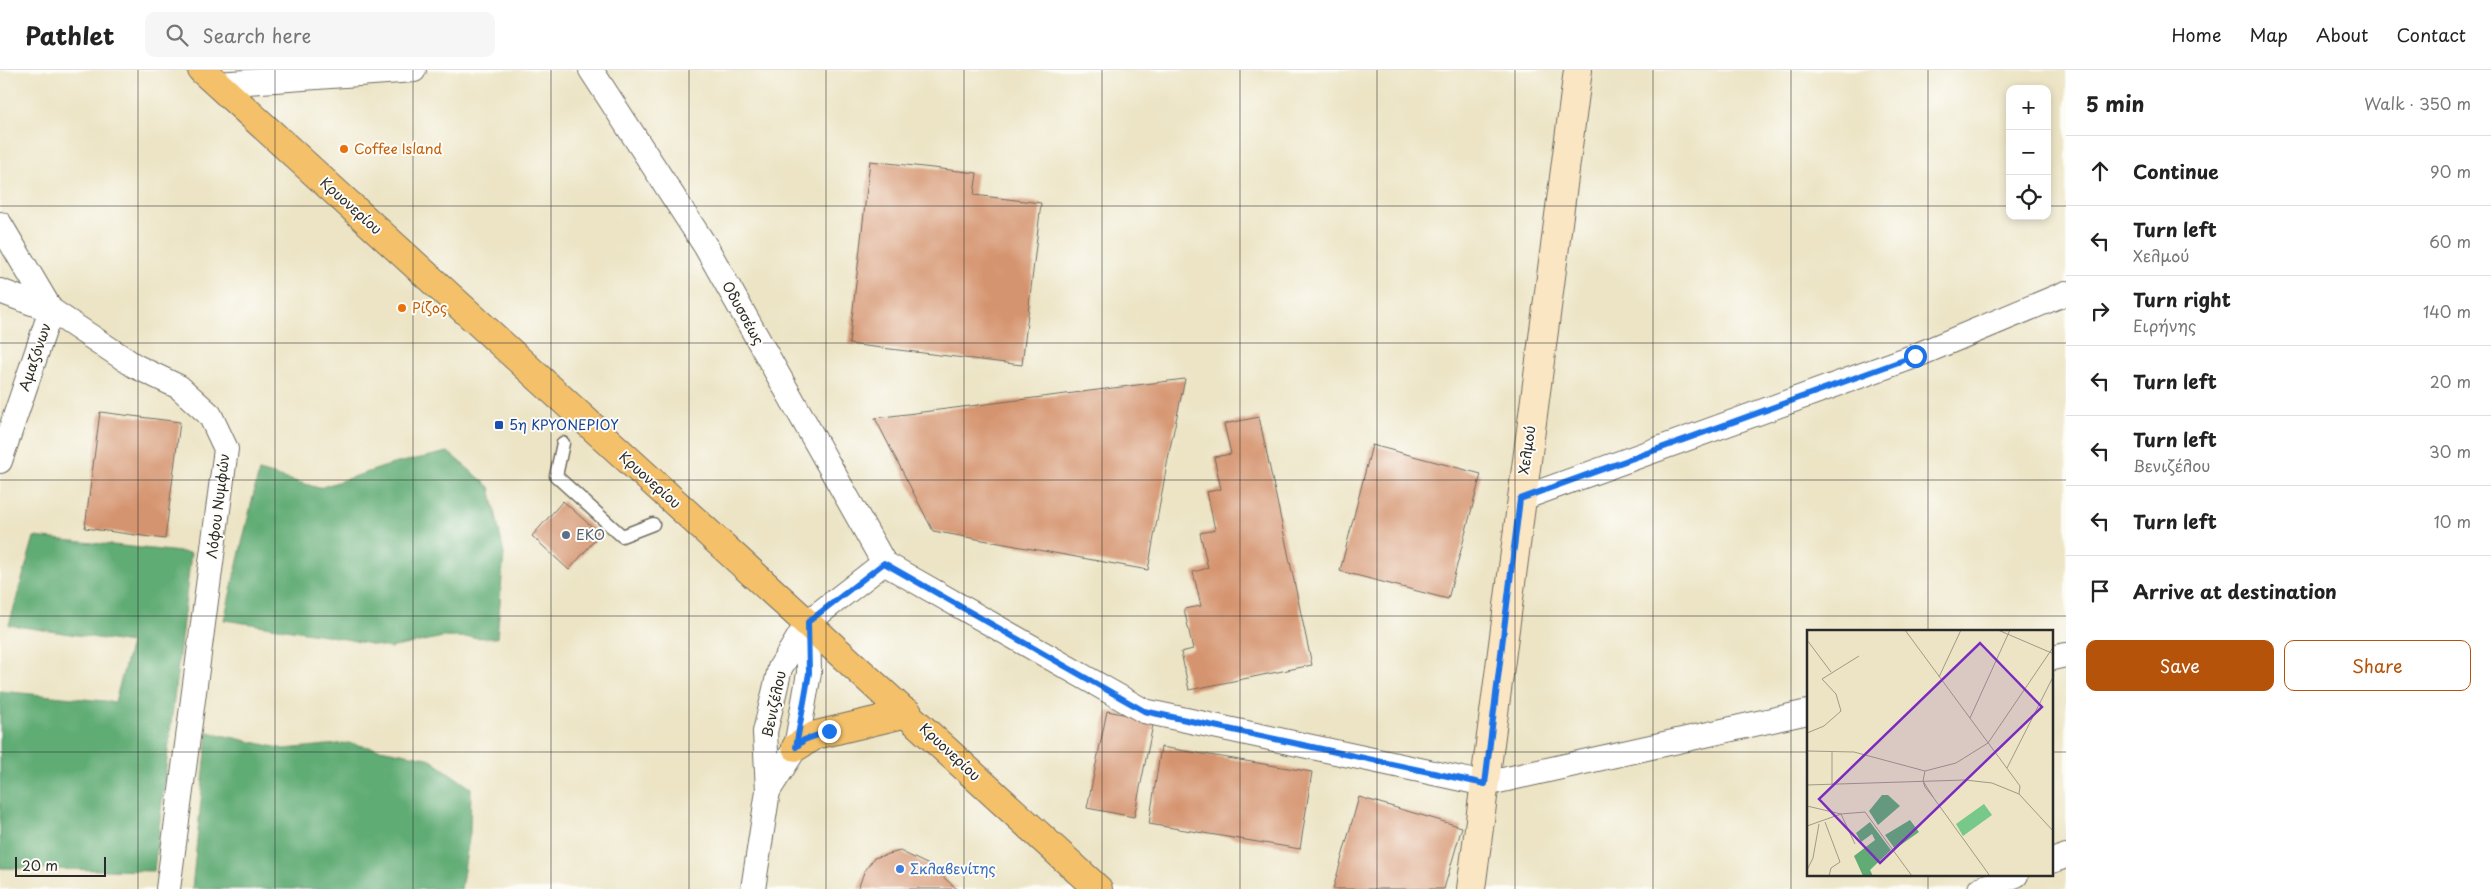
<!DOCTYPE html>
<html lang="en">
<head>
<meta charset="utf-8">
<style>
  body { margin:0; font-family:"Playpen Sans",sans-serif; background:#f6f6f6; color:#222 }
  .controls { position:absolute; right:15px; top:15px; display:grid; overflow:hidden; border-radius:10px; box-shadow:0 2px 8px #0003 }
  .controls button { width:45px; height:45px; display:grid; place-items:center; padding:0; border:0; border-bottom:1px solid #e0e0e0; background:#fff; color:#222; font:25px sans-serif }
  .scale { position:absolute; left:15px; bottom:12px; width:91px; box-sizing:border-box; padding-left:5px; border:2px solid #2b2b2b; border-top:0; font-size:14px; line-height:18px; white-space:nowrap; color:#2b2b2b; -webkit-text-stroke:4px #fdfcf7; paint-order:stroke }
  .stop { position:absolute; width:15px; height:15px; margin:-11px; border:4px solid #1a73e8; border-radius:50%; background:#fff }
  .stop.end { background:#1a73e8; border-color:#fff; box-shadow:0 1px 5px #0008 }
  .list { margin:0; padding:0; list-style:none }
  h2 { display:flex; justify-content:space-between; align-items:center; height:65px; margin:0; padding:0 20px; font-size:21px }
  h2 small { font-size:16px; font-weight:400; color:#767676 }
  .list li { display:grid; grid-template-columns:32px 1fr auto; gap:15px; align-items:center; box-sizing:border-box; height:70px; padding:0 20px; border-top:1px solid #e0e0e0 }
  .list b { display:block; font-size:19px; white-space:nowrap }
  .list p { margin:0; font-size:16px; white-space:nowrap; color:#767676 }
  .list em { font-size:16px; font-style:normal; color:#767676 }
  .actions { display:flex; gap:10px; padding:15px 20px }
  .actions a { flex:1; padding:11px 0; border:1px solid #b45309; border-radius:10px; text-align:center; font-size:18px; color:#b45309 }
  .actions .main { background:#b45309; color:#fff }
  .icon { flex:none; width:28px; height:28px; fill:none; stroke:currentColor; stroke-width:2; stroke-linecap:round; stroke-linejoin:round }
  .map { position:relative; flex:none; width:2066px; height:819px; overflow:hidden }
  header { display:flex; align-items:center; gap:30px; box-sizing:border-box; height:70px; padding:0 25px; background:#fff; border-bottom:1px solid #e0e0e0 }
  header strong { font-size:24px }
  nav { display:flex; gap:28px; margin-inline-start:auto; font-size:18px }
  .search { width:350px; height:45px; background:#f6f6f6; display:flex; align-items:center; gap:12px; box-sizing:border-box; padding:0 18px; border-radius:10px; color:#767676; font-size:19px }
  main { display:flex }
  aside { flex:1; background:#fff }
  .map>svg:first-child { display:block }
  .forest { fill:#61ac75; stroke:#466c50 }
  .building { fill:#d59470 }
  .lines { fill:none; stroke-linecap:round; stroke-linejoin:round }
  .lane-casing { stroke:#6f6c61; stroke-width:15 }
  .street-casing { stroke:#6f6c61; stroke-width:26 }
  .secondary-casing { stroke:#6f6c61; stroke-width:30 }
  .primary-casing { stroke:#6f6c61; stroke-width:30 }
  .lane { stroke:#fff; stroke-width:12 }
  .street { stroke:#fff; stroke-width:24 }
  .secondary { stroke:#fbe6c4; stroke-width:28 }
  .primary { stroke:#f4c16b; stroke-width:28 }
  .route { stroke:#1a73e8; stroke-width:6 }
  .grid { fill:none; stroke:#2b2b2b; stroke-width:1; stroke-opacity:0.55 }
  .food-dot { fill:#e8710a; stroke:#fdfcf7; stroke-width:2 }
  .transit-dot { fill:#1a4fb4; stroke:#fdfcf7; stroke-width:2 }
  .service-dot { fill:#5c6f8a; stroke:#fdfcf7; stroke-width:2 }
  .shop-dot { fill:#3f7fe0; stroke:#fdfcf7; stroke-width:2 }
  .labels { text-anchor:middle; stroke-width:4; stroke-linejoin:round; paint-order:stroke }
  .food-label { font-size:14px; fill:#c56008; stroke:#fdfcf7; text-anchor:start }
  .street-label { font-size:14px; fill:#2b2b2b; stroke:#fdfcf7 }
  .transit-label { font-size:14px; fill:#164399; stroke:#fdfcf7; text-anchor:start }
  .service-label { font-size:14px; fill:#4e5e75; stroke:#fdfcf7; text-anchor:start }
  .shop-label { font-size:14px; fill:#366cbe; stroke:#fdfcf7; text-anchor:start }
  .inset-road { fill:none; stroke:#9f9a87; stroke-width:1 }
  .view { fill:#7b2cbf; fill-opacity:0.15; stroke:#7b2cbf; stroke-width:2.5 }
  .inset-edge { fill:none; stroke:#2b2b2b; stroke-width:2.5 }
</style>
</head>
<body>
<header>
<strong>Pathlet</strong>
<div class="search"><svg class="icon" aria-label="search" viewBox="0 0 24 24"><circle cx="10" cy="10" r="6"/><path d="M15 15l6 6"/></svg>Search here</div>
<nav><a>Home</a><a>Map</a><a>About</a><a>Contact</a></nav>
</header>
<main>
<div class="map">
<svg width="2066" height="819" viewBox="0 0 2066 819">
  <rect width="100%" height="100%" fill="#fdfcf7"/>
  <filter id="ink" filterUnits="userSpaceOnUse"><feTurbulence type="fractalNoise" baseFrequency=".02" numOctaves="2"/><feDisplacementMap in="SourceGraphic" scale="10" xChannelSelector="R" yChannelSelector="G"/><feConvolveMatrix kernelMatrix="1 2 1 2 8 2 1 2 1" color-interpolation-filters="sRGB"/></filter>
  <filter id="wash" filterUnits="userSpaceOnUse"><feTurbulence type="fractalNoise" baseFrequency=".0096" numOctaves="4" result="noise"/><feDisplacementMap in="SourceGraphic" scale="20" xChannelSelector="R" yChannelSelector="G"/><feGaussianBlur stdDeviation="1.12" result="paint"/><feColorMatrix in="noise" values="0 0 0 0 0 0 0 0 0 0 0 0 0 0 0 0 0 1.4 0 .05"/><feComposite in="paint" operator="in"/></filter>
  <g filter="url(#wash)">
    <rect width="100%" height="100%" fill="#ece4c5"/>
    <g class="forest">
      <polygon points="448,382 490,417 504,484 497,568 443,567 390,578 325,565 224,550 259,401 319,418 393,394"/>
      <polygon points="34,467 191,483 154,801 0,798 0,621 115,632 131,573 9,555"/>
      <polygon points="208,662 284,679 348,673 428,688 471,718 470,762 461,819 192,819"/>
    </g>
    <g id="blocks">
      <g class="building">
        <polygon points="870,91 977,103 974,125 1041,133 1022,295 849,274"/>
        <polygon points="1185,309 1170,378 1148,500 933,461 875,348"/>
        <polygon points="100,342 180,352 165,469 85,458"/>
        <polygon points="1259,347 1312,595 1189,620 1181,582 1193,579 1184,539 1201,536 1193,502 1208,498 1200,463 1215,460 1207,422 1221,419 1214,387 1231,384 1224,354"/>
        <polygon points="1372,375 1481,404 1448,529 1340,501"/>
        <polygon points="563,431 600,464 569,500 532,466"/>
        <polygon points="1107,641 1154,650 1134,747 1087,738"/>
        <polygon points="1161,677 1312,702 1300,779 1149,754"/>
        <polygon points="1359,727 1462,757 1444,819 1333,819"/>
        <polygon points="900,781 931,796 957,819 858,819 864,802 874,788"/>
      </g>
    </g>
  </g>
  <g filter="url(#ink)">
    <use href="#blocks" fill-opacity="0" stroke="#6f6c61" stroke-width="1"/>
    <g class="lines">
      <defs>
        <polyline id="lane" points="563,373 556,406 622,466 653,454"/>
        <g id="street">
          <polyline points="591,0 706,177 884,493"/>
          <polyline points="218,14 414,0"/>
          <polyline points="0,154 51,240 135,296 179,317 210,345 226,379 168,819"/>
          <polyline points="0,221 51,240 0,391"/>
          <polyline points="1520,429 1915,286 2066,223"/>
          <polyline points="884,493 1144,641 1485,714 1808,642"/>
          <polyline points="808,552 809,603 796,677 768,721 765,662 780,598 808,552 884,493"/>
          <polyline points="2052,588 2066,585"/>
          <polyline points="2052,791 2066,786"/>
          <polyline points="753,819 768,721"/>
          <polyline points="1980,819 2016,805"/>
        </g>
        <polyline id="secondary" points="1471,819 1578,0"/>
        <g id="primary">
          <polyline points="202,0 1098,819"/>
          <polyline points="796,677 816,665 908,643"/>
        </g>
      </defs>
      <use href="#lane" class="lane-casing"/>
      <use href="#street" class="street-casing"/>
      <use href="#secondary" class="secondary-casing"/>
      <use href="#primary" class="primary-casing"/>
      <use href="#lane" class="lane"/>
      <use href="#street" class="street"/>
      <use href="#secondary" class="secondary"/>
      <use href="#primary" class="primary"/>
    </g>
  </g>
  <g class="lines" filter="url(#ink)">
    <polyline class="route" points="829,661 804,670 796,677 809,603 808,552 884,493 1144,641 1485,714 1520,429 1915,286"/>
  </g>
  <path class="grid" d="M138 0V819M275 0V819M413 0V819M551 0V819M689 0V819M826 0V819M964 0V819M1102 0V819M1240 0V819M1377 0V819M1515 0V819M1653 0V819M1791 0V819M1928 0V562M0 136H2010M2047 136H2066M0 273H2066M0 410H2066M0 546H2066M0 682H1808M2052 682H2066M1928 805V819"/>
  <g class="food-dot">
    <circle cx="344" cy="79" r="5"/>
    <circle cx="402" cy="238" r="5"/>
  </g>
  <rect class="transit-dot" x="494" y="350" width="10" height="10" rx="2.5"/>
  <circle class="service-dot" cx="566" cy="465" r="5"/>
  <circle class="shop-dot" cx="900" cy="799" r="5"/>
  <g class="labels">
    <g class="food-label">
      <text x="354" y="84">Coffee Island</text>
      <text x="412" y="243">Ρίζος</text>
    </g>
    <g class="street-label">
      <text transform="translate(351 136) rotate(42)" y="5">Κρυονερίου</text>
      <text transform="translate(743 243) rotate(61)" y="5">Οδυσσέως</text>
      <text transform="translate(35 287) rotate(-71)" y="5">Αμαζόνων</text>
      <text transform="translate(1527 380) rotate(-82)" y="5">Χελμού</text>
      <text transform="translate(650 410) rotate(42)" y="5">Κρυονερίου</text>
      <text transform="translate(218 436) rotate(-83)" y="5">Λόφου Νυμφών</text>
      <text transform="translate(774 634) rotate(-78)" y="5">Βενιζέλου</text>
      <text transform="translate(950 682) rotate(43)" y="5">Κρυονερίου</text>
    </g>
    <g class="transit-label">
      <text x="509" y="360">5η ΚΡΥΟΝΕΡΙΟΥ</text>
    </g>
    <g class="service-label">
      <text x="576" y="470">EKO</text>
    </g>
    <g class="shop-label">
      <text x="910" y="804">Σκλαβενίτης</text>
    </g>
  </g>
  <g transform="translate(1807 560)">
    <rect width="246" height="246" fill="#ece4c5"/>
    <path d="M177 174 185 185 156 206 149 194Z" fill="#77c889"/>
    <path d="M75 165H81L93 176 71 195 62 181ZM103 190 112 202 88 219 78 205ZM63 192 84 220 63 240 66 246H56L47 226 68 210 65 204 54 212 49 203Z" fill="#61ac75"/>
    <path class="inset-road" d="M98 0 213 156 212 164M191 0 247 24M0 10 24 42M132 47 154 0M163 88 203 0M0 103 17 96 34 81 29 64 15 49 52 26M0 121 47 122 118 141M25 122V154M200 138 247 45M118 141 149 133 181 113 247 16M116 151 126 167 118 157 116 151 118 141M30 153 56 125M0 155 158 150 185 153 212 164 247 202M126 167 183 246M0 176 34 184 58 182 105 246M18 192 33 232 24 238 22 246M0 196 34 184 48 214M0 240 6 228 12 194"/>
    <path class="view" d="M173 13 235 77 73 233 12 169Z"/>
    <rect width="246" height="246" class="inset-edge"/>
  </g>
</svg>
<div class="controls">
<button>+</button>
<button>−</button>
<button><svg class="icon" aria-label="locate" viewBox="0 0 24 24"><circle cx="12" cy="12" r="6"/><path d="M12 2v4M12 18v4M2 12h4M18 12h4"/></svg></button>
</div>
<div class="scale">20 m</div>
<div class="stop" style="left:1915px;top:286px"></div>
<div class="stop end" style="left:829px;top:661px"></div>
</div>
<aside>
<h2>5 min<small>Walk · 350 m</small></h2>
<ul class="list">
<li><svg class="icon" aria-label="ahead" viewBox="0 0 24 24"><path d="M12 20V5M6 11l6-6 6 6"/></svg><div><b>Continue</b></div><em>90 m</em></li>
<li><svg class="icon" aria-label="left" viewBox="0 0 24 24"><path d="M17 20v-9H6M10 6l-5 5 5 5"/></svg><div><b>Turn left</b><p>Χελμού</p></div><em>60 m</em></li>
<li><svg class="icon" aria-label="right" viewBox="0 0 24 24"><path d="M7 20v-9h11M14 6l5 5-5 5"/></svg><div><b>Turn right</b><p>Ειρήνης</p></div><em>140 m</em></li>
<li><svg class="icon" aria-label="left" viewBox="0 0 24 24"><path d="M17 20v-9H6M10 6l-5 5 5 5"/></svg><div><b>Turn left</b></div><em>20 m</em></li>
<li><svg class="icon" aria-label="left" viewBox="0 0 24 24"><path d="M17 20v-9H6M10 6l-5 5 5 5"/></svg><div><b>Turn left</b><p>Βενιζέλου</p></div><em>30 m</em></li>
<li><svg class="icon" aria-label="left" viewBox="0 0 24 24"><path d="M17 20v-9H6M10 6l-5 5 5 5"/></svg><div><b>Turn left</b></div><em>10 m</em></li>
<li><svg class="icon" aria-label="arrive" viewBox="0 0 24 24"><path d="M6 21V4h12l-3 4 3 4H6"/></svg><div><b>Arrive at destination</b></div></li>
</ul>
<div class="actions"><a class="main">Save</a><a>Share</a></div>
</aside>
</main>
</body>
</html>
